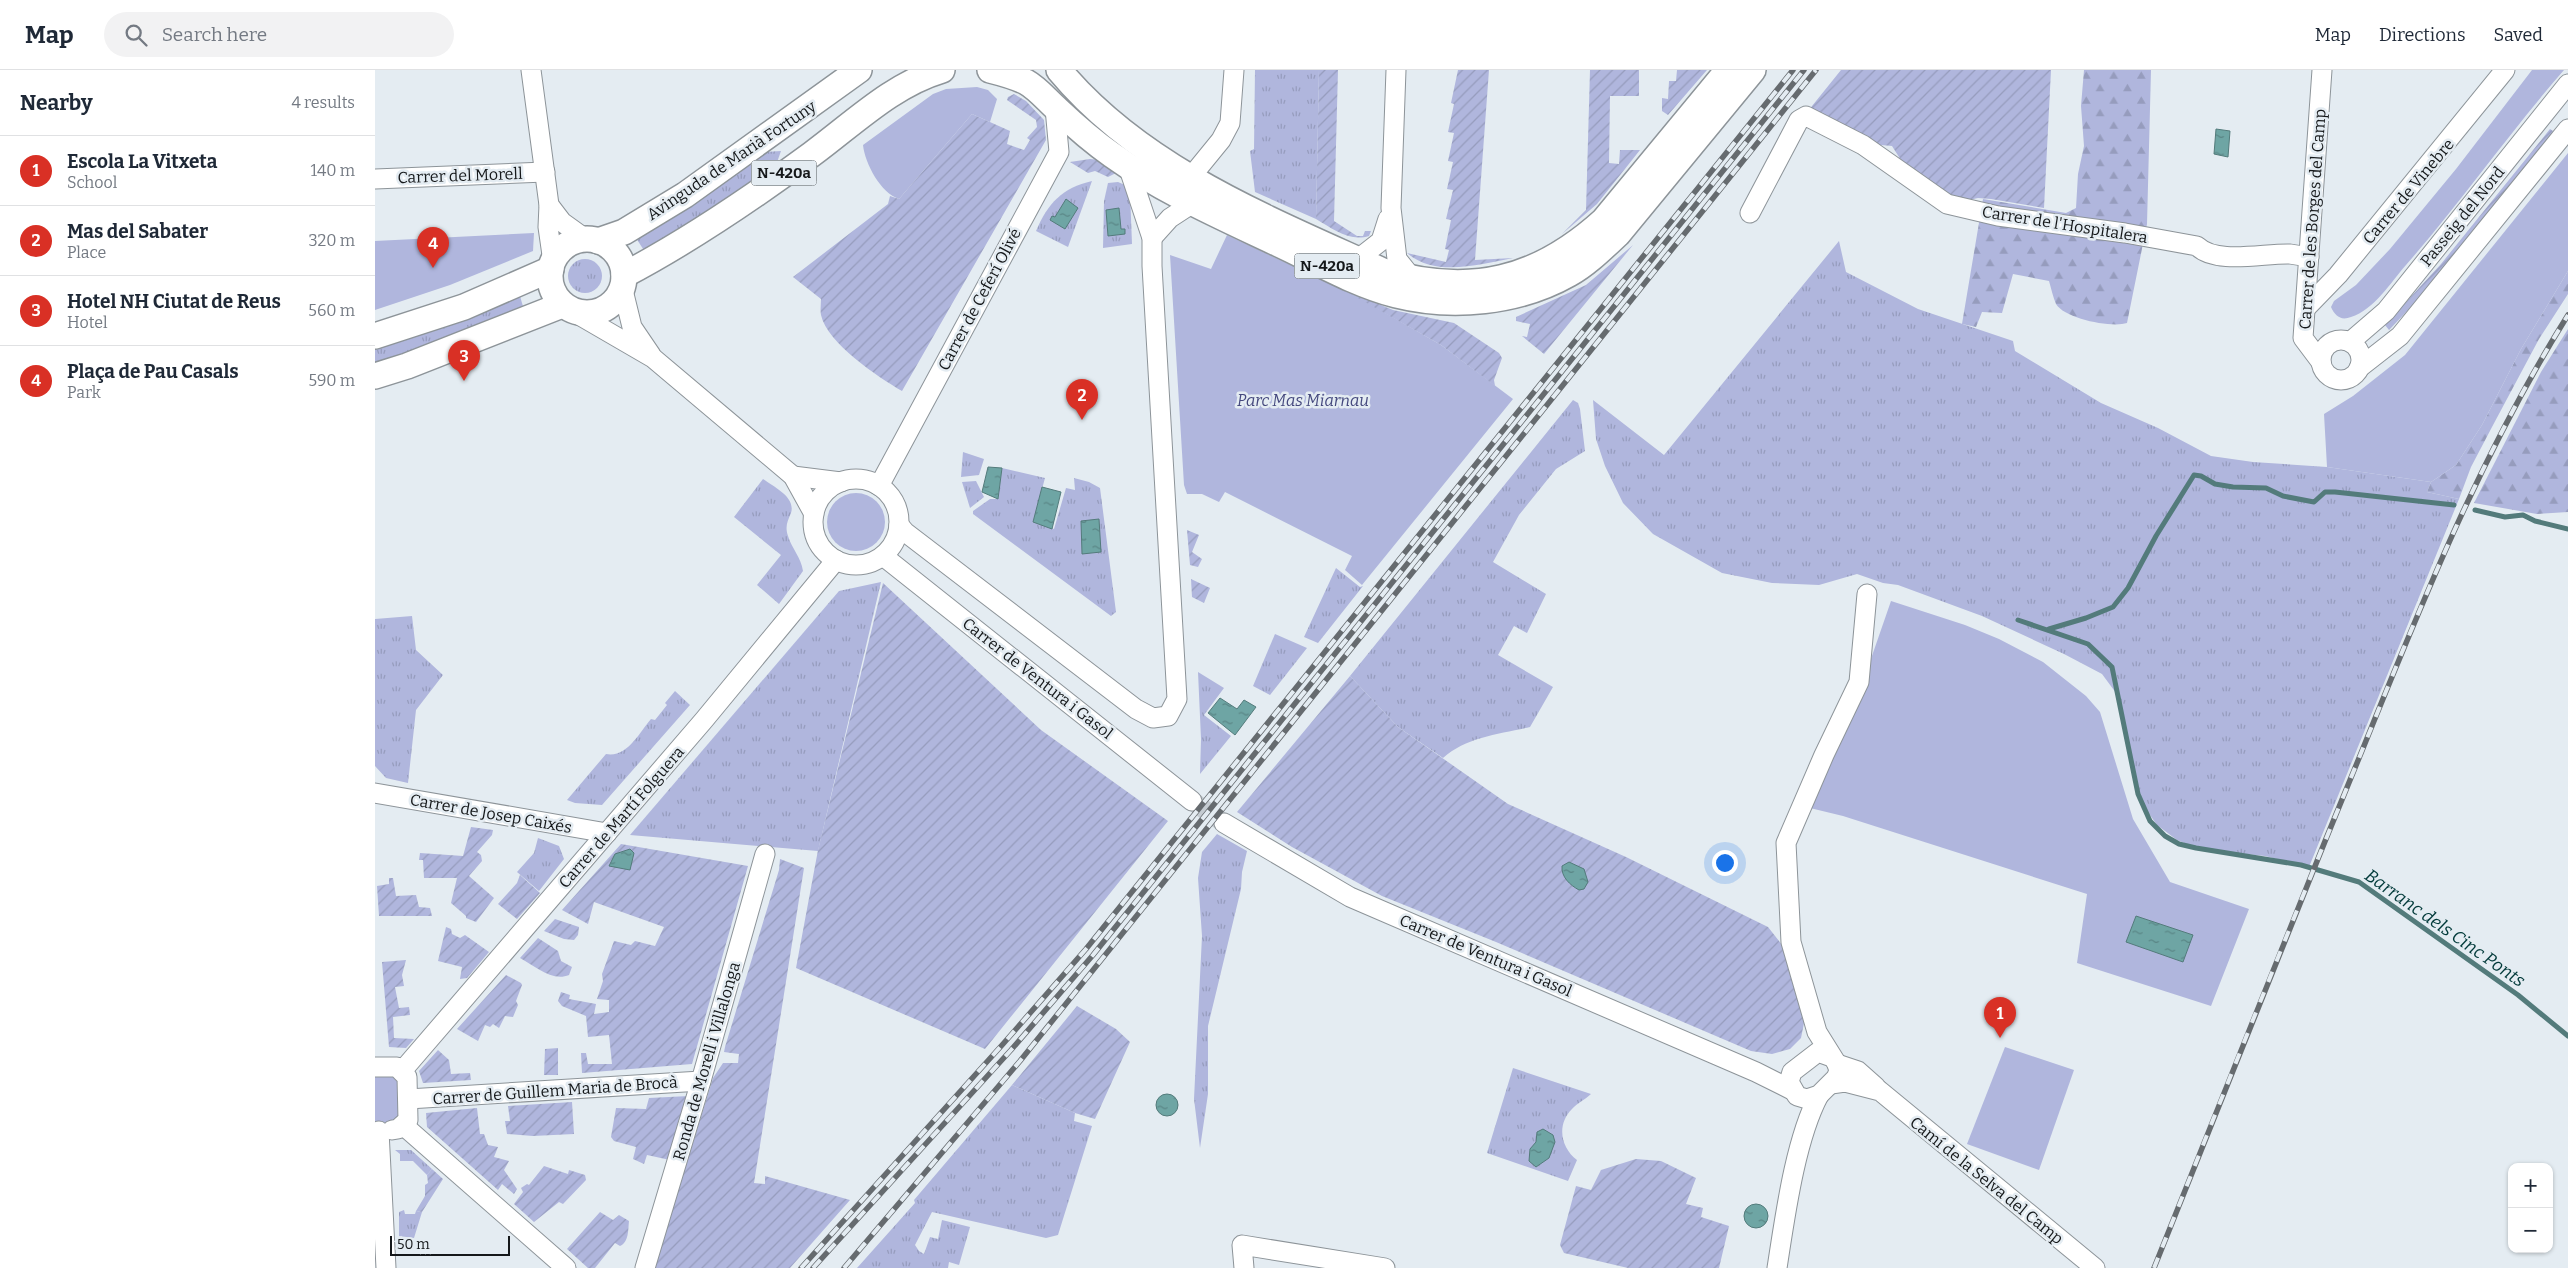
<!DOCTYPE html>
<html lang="en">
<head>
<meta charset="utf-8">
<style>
  body { margin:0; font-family:Bitter,serif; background:#f2f2f3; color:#1f2937 }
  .controls { position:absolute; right:15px; bottom:15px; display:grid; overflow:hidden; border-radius:10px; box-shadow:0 1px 4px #0004 }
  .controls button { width:45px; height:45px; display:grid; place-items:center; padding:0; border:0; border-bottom:1px solid #e0e1e3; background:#fff; color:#1f2937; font:25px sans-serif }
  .scale { position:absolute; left:15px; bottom:12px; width:120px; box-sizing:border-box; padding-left:5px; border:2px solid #15181a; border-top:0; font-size:14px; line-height:18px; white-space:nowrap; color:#15181a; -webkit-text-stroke:4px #e4ecf2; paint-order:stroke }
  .you { position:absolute; left:1349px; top:792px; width:18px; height:18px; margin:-12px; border:4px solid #fff; border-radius:50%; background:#1a73e8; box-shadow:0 0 0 8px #1a73e833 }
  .badge { display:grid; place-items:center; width:32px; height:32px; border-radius:50%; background:#d93025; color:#fff; font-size:16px; font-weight:700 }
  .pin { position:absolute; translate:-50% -41px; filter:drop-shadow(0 1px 2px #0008) }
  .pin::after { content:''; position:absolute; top:26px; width:18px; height:15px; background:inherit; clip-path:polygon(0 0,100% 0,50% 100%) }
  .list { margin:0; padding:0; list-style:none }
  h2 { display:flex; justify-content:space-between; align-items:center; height:65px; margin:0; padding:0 20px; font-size:21px }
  h2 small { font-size:16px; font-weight:400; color:#747a83 }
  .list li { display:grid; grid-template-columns:32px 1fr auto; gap:15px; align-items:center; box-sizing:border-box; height:70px; padding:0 20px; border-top:1px solid #e0e1e3 }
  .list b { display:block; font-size:19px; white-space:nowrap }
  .list p { margin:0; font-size:16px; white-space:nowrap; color:#747a83 }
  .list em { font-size:16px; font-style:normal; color:#747a83 }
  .icon { flex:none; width:28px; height:28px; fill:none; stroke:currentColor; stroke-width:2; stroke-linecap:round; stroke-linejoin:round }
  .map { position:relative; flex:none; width:2193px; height:1198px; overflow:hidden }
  header { display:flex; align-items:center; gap:30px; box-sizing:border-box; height:70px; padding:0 25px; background:#fff; border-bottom:1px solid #e0e1e3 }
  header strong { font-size:24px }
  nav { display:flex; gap:28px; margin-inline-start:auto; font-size:18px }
  .search { width:350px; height:45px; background:#f2f2f3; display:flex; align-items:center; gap:12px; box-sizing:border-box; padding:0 18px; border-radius:28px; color:#747a83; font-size:19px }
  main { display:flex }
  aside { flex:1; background:#fff }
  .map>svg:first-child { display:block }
  .grass { fill:url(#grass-tufts) }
  .forest { fill:url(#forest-firs) }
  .park { fill:#b0b6dd }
  .garden { fill:url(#garden-furrows) }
  .water { fill:url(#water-ripples); stroke:#537b7b }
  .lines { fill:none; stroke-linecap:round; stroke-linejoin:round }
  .stream { stroke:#537b7b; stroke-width:5 }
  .minor-tunnel { stroke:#c5ccd2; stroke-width:19; stroke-dasharray:19 9; stroke-linecap:butt }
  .minor-casing { stroke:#8d9499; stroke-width:21 }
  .major-casing { stroke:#8d9499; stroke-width:28 }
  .minor { stroke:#fff; stroke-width:19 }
  .major { stroke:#fff; stroke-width:25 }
  .rail-casing { stroke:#666b6f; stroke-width:5.5 }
  .rail { stroke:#e4ecf2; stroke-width:4; stroke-dasharray:11; stroke-linecap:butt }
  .labels { text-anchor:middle; stroke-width:5; stroke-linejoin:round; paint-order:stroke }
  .shield { fill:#e4ecf2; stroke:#53585b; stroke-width:1 }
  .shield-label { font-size:15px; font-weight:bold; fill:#15181a }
  .street-label { font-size:16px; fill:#15181a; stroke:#e4ecf2 }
  .park-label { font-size:16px; font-style:italic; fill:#45497e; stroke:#e4ecf2 }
  .water-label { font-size:18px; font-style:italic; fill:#023a3a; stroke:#e4ecf2 }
</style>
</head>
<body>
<header>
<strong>Map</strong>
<div class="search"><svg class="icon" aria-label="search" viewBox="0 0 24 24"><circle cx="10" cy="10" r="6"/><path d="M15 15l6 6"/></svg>Search here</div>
<nav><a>Map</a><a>Directions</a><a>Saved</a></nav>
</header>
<main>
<aside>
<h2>Nearby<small>4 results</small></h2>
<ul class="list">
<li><span class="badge">1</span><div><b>Escola La Vitxeta</b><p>School</p></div><em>140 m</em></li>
<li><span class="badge">2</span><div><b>Mas del Sabater</b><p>Place</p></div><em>320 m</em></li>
<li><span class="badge">3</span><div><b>Hotel NH Ciutat de Reus</b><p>Hotel</p></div><em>560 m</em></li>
<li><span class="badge">4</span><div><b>Plaça de Pau Casals</b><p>Park</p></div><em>590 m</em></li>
</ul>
</aside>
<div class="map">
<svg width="2193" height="1198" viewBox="0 0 2193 1198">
  <defs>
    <pattern id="grass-tufts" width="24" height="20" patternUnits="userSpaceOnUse" patternTransform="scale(1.25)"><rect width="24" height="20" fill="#b0b6dd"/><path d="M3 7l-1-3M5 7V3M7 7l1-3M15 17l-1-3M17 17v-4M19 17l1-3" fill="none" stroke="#969cbd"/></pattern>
    <pattern id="forest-firs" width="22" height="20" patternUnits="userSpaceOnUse" patternTransform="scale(1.25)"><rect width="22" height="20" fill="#b0b6dd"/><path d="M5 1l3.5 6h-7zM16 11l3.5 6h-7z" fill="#969cbd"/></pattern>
    <pattern id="garden-furrows" width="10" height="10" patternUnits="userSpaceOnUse" patternTransform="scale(1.25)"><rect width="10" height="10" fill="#b0b6dd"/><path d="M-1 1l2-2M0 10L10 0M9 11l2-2" fill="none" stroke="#969cbd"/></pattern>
    <pattern id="water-ripples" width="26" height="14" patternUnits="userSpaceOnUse" patternTransform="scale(1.25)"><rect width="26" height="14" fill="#6ea5a4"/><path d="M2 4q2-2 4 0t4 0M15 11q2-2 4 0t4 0" fill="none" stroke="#598585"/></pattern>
  </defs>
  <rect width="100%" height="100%" fill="#e4ecf2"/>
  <g class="grass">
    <polygon points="880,0 944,0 941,149 880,122 875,81 879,79"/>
    <polygon points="406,81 400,98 339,141 270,182 261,168 389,82"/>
    <path d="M717 111 693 177 661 161C673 133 687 118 717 111Z"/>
    <polygon points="743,112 750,115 755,122 757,174 728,178 729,131 733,113"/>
    <polygon points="1464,171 1471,202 1543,239 1638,271 1640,281 1726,333 1783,358 1836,386 1878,392 1952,397 2056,412 2052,422 2084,429 1934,797 1890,786 1824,779 1802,770 1782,755 1768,735 1754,681 1750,653 1741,623 1727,604 1689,584 1607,546 1523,515 1508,513 1482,504 1444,515 1397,513 1347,503 1278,464 1248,433 1230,396 1221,369 1218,330 1289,385"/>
    <circle cx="210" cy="206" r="17"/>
    <polygon points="145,226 149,240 79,268 0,293 0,277"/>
    <path d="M1198 330 1203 333 1205 339 1210 381 1181 399 1144 445 1118 492 1171 524 1152 563 1139 556 1123 585 1178 617 1155 657C1124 664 1091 667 1068 688L1023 657 975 606Z"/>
    <polygon points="588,382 609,389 604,405 586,407"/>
    <polygon points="627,398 670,408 658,452 679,459 691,418 700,420 699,408 714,412 725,418 741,542 736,546 598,444 598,441 615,429 623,429"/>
    <path d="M388 409C399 417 421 427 416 443 412 452 410 457 413 466 417 479 426 487 428 501L404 534 382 515 406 485 359 447Z"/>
    <polygon points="601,411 609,427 595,438 587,412"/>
    <polygon points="961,498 985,517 988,516 943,573 929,567"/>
    <polygon points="506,512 443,781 255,765 464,521"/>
    <polygon points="37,546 41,580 68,605 41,640 33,713 11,708 0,696 0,549"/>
    <polygon points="900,564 932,578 895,625 878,616"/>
    <polygon points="823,602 849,618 829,645 856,666 825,704 826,669"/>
    <path d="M300 621 315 635 227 735 200 733 192 730 231 684C252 688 264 663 276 649L280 650 292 635 290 633Z"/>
    <polygon points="842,764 872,781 867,802 866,819 833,956 833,1024 825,1078 819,1029 827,866 823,808 827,782"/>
    <polygon points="163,768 184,776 189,789 164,821 142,802 159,783"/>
    <path d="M1138 998 1216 1024C1210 1030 1202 1033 1197 1039 1181 1055 1186 1078 1202 1090L1193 1111 1112 1083Z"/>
    <polygon points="637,1015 700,1043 699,1051 717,1056 683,1165 671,1168 557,1142 540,1175 544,1181 549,1184 555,1167 563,1169 567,1150 595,1157 584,1195 574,1192 573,1198 482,1198 540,1133 539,1130"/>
    <polygon points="20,1080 36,1080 57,1099 52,1105 38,1091 25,1091 25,1084"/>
    <polygon points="29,1140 30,1144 40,1144 41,1141 47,1142 39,1168 24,1166 24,1142"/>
  </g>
  <g class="forest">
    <path d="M1709 0H1776L1772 154 1752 253C1737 258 1690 249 1681 234 1678 227 1676 218 1674 211L1638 204 1627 243 1607 242 1601 257 1587 254 1608 129 1691 143 1701 138 1703 104 1709 76 1706 36Z"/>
    <polygon points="2193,201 2193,224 2164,269 2117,357 2096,397 2084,429 2052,422 2056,412 2081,395 2107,355 2146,279"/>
    <polygon points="2193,259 2193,442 2162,444 2099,433 2166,302"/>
  </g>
  <g class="park">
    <path d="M2157 0H2189C2134 63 2086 132 2031 195 2016 212 1999 240 1976 247 1966 251 1960 246 1956 237L1959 231 1981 215 2015 179 2081 99Z"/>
    <path d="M602 17 613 20 622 29 615 52 597 44 524 129C506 123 490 94 488 75L558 24 571 19Z"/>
    <polygon points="2193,83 2193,201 2146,279 2107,355 2081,395 2056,412 1952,397 1949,344 1978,326 2030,285"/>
    <polygon points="159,163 158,181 75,215 0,240 0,171"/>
    <polygon points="852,165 979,225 1066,275 1138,329 987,515 970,500 977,486 850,422 844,432 827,424 812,424 809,415 795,185 836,199"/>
    <circle cx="481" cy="452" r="29"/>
    <polygon points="1516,531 1590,555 1624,569 1668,592 1711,626 1725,642 1758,749 1795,812 1874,839 1836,936 1702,893 1712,824 1468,746 1435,738 1472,658"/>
    <polygon points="1630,977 1699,1000 1664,1100 1592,1074"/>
    <polygon points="18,1004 25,1012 27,1045 18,1052 0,1053 0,1005"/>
  </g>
  <g class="garden">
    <path d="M944 0H963L959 151 982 166H988L990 161H996L994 166C974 172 958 159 941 149Z"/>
    <path d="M1083 0H1114L1100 190 1138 188C1105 194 1061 208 1032 183L1071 192 1074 180 1070 179 1076 150 1071 149 1078 120 1072 119 1078 92 1073 91 1079 63 1073 62 1079 34 1076 33Z"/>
    <polygon points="1215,0 1264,0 1264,26 1235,26 1234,93 1244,94 1245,80 1265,80 1222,134 1187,164 1211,140"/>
    <polygon points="1302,0 1332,0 1293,45 1287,41 1287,28 1293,29 1294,11 1301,11"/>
    <polygon points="1466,0 1676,0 1669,138 1616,129 1603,128 1594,130 1579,128 1531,98 1517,76 1495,74 1433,41"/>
    <path d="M639 24 651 31 669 50 671 70 527 321C503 307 452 273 446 245 445 240 446 234 446 229L418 207 513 134 515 126 524 129 597 44 635 61 632 74 649 80 655 70 652 68 662 57 661 50 632 30 633 27Z"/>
    <polygon points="2175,59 2178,61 2177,65 2053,219 2014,260 2010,255 2066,194"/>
    <polygon points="715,89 725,90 743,102 733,107 720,101 713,103 695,92"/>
    <polygon points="1258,175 1169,284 1147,266 1152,267 1155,254 1141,251 1141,247 1211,215"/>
    <polygon points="967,219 1018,240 1079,253 1124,283 1127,288 1119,310 1120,316 1066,275"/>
    <polygon points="812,460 824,465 817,482 827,489 823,497 815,495"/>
    <polygon points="816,509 835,518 829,533 817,527"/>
    <polygon points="508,513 666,660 793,751 610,979 421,898 443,780"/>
    <polygon points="975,606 1023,657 1133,734 1251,787 1393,857 1408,876 1430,948 1426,968 1415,979 1397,984 1376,981 1121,872 1007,826 917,777 862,742"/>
    <polygon points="96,757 118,760 117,765 102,782 106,785 107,791 94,806 119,828 101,852 91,848 91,846 76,833 82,808 49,808 48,790 44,790 45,783 88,786"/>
    <polygon points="246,774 373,796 317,994 207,1003 206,983 211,983 213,994 237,994 234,965 213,967 211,946 187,936 183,931 186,922 195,925 194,929 221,934 219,944 234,942 234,930 222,929 228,911 227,904 239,871 256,875 260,871 280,876 289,857 219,832 213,854 187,840"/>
    <polygon points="405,789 429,798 379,1113 390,1114 390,1106 475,1130 415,1198 279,1198 338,1008 348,993 363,993 364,984 349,982 350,977 404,800"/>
    <polygon points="145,805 165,823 142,849 123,834 142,813"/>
    <polygon points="14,808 18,808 21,826 41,825 44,837 55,838 57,846 4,846 2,816 14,814"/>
    <polygon points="180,849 204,857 203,865 199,870 189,869 169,861"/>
    <polygon points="71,857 76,859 77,864 85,868 90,865 114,882 92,908 85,909 87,897 63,891"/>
    <path d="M163 868 183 881 186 891 197 897 194 905C177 912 160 896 145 888Z"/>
    <polygon points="31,890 27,905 29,916 20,917 24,938 34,937 35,945 18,947 19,968 39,969 31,978 14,977 7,892"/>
    <polygon points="131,905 146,913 147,915 141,931 143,935 138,947 130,946 124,958 118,954 115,957 110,955 103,971 82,959"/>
    <polygon points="702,936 741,959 755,972 720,1049 700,1043 637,1015"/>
    <polygon points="183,978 183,1005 169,1005 170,979"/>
    <polygon points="63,980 74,990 76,1004 95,1003 96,1010 48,1013 44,1001"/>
    <polygon points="314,1026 295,1090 272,1085 269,1094 258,1089 261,1077 239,1071 236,1067 241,1038 271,1039 274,1028"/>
    <polygon points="197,1032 199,1064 158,1066 132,1064 130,1051 135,1051 133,1036"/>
    <polygon points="102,1038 105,1064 109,1064 113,1075 123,1077 119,1087 134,1091 129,1100 142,1119 139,1124 127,1114 123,1120 52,1057 51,1043"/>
    <polygon points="1261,1089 1286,1091 1321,1108 1311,1134 1328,1138 1326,1147 1354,1156 1344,1198 1253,1198 1189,1183 1185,1175 1201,1116 1216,1120 1226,1100"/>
    <polygon points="169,1096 193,1104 194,1100 210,1105 211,1110 188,1134 184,1132 159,1152 139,1134 148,1122 146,1118 152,1114 154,1115"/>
    <polygon points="57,1099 68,1109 47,1142 41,1141 50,1126 50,1115 53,1113 52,1105"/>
    <path d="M225 1142 238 1150 244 1145 254 1151C253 1160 254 1172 245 1176L240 1173 220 1198H213L192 1179Z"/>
  </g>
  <g class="water">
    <polygon points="1841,59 1855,61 1853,87 1839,84"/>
    <polygon points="691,129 703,138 690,159 675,150 677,146 680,147"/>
    <polygon points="744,138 746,159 750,159 750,164 733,166 731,140"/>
    <polygon points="613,397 627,398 623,429 607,422"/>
    <polygon points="667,417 686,422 677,459 658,452"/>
    <polygon points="724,449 726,482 707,484 706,451"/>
    <polygon points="845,628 862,639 869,630 881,637 860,665 833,643"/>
    <polygon points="255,779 259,783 255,800 234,796 240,784"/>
    <path d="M1194 792 1209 799 1213 812 1209 819 1204 820C1195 815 1186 807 1187 796Z"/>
    <polygon points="1761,846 1818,865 1808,892 1751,872"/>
    <circle cx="792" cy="1035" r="11"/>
    <polygon points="1168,1059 1178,1065 1180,1072 1174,1088 1161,1097 1154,1091 1155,1079 1161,1072 1162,1062"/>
    <circle cx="1381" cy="1146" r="12"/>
  </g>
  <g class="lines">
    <g class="stream">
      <polyline points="2100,440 2130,447 2148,445 2160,451 2193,459"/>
      <polyline points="1643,550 1713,574 1737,597 1763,724 1775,751 1790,766 1804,774 1821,778 1926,795 1984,812 2143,925 2193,966"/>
      <polyline points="1674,559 1711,548 1738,537 1753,518 1781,466 1819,405 1826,406 1840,414 1858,417 1891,418 1908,426 1939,432 1950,422 1960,422 2079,435"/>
    </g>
    <polyline class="minor-tunnel" points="817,731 849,753"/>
    <defs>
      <g id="minor">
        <polyline points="156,0 174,135 173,157 178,192"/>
        <polyline points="1021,0 1016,138 1022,189 1038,209"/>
        <polyline points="815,108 846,70 855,53 859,0"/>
        <polyline points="0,109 170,102"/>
        <polyline points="174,135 187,152 212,170"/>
        <path d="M1375 143 1424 50 1431 46 1488 75 1572 134 1623 146 1750 163 1822 176C1841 195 1889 183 1915 184 1921 185 1928 186 1934 187"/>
        <polyline points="777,168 795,148 818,133"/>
        <polyline points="983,189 1006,171 1013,149"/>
        <polyline points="247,216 257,257 276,285"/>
        <polyline points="1931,238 1963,205 2130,0"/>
        <polyline points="197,241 278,288 418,406 439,444"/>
        <circle cx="1966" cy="290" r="20"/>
        <polyline points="1975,272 2011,241 2193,14"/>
        <polyline points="1946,292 1928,268 1947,0"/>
        <polyline points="1984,298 2025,266 2193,59"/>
        <polyline points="418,406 466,412"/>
        <circle cx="481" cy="452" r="43"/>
        <polyline points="504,416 684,82 680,38"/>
        <polyline points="524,455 530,462 761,639 778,648 793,646 802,629 777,196 777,168 753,96"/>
        <polyline points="508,486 817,731"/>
        <polyline points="0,723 232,763"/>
        <polyline points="849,753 975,827 1381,1002 1417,1020"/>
        <polyline points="1457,987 1443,982 1417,1002 1414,1012 1422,1026 1432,1029 1444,1025 1461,1008 1464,1001 1462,994 1442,962 1416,872 1411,773 1449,685 1484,612 1492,524"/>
        <polyline points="1462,994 1483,1001 1501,1017"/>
        <polyline points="0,997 22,997 32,1007 33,1050 23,1059 17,1060"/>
        <polyline points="27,1001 329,650 461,490"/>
        <polyline points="1456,1014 1470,1012 1505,1021 1720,1198"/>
        <polyline points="33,1029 326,1011"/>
        <polyline points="28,1055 191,1198"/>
        <polyline points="4,1061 11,1198"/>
        <polyline points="270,1198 326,1011 390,784"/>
        <polyline points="869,1198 867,1175 1010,1198"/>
        <path d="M1402 1198C1410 1147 1420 1070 1444 1025"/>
      </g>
      <g id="major">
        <path d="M615 0C627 3 639 6 651 12 662 18 672 30 682 39 700 56 717 71 737 85 786 120 842 145 897 171 937 189 978 214 1021 225 1077 239 1143 233 1194 204 1212 194 1228 178 1243 164L1378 0"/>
        <path d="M684 0C766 99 894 149 1008 201 1096 227 1163 210 1229 150L1353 0"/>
        <circle cx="212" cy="206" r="37"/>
        <polyline points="223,171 249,162 310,125 484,0"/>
        <path d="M249 205C314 171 377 128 437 84 479 53 517 15 567 0"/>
        <polyline points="0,266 89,237 176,199"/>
        <polyline points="0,306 32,296 187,235"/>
      </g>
    </defs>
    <use href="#minor" class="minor-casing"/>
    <use href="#major" class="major-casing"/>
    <use href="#minor" class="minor"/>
    <use href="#major" class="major"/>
    <defs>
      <g id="rail">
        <polyline points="426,1198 628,974 711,879 1418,0"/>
        <polyline points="438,1198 636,980 718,885 1429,0"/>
        <polyline points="469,1198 645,991 1441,0"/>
        <path d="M1779 1198C1846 1030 1913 861 1982 693 2044 540 2105 385 2193 245"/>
      </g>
    </defs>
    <use href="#rail" class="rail-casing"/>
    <use href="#rail" class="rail"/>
  </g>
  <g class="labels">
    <g class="shield">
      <rect x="376.5" y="90.5" width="65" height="25" rx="4"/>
      <rect x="919.5" y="183.5" width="65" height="25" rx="4"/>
    </g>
    <g class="shield-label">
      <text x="409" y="108">N-420a</text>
      <text x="952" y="201">N-420a</text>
    </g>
    <g class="street-label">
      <text transform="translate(356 90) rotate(-34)" y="6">Avinguda de Marià Fortuny</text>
      <text transform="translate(85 105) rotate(-2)" y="6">Carrer del Morell</text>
      <text transform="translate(2033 121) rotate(-50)" y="6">Carrer de Vinebre</text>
      <text transform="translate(2087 146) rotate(-51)" y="6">Passeig del Nord</text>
      <text transform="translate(1937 149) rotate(-86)" y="6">Carrer de les Borges del Camp</text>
      <text transform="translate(1690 154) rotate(9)" y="6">Carrer de l'Hospitalera</text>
      <text transform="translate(604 229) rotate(-62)" y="6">Carrer de Ceferí Olivé</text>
      <text transform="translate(663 608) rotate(38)" y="6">Carrer de Ventura i Gasol</text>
      <text transform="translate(116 743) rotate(10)" y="6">Carrer de Josep Caixés</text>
      <text transform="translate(246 747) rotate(-49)" y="6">Carrer de Martí Folguera</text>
      <text transform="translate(1111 885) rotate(23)" y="6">Carrer de Ventura i Gasol</text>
      <text transform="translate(331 991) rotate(-74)" y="6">Ronda de Morell i Villalonga</text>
      <text transform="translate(180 1020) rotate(-4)" y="6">Carrer de Guillem Maria de Brocà</text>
      <text transform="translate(1612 1110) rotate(39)" y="6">Camí de la Selva del Camp</text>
    </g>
    <g class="park-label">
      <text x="928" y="336">Parc Mas Miarnau</text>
    </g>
    <g class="water-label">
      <text transform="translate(2070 858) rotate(35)" y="6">Barranc dels Cinc Ponts</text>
    </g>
  </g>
</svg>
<div class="controls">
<button>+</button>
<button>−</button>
</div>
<div class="scale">50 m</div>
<div class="you"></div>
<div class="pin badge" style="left:1625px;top:968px">1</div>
<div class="pin badge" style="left:707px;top:350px">2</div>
<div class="pin badge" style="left:89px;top:311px">3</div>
<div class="pin badge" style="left:58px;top:198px">4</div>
</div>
</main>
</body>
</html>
